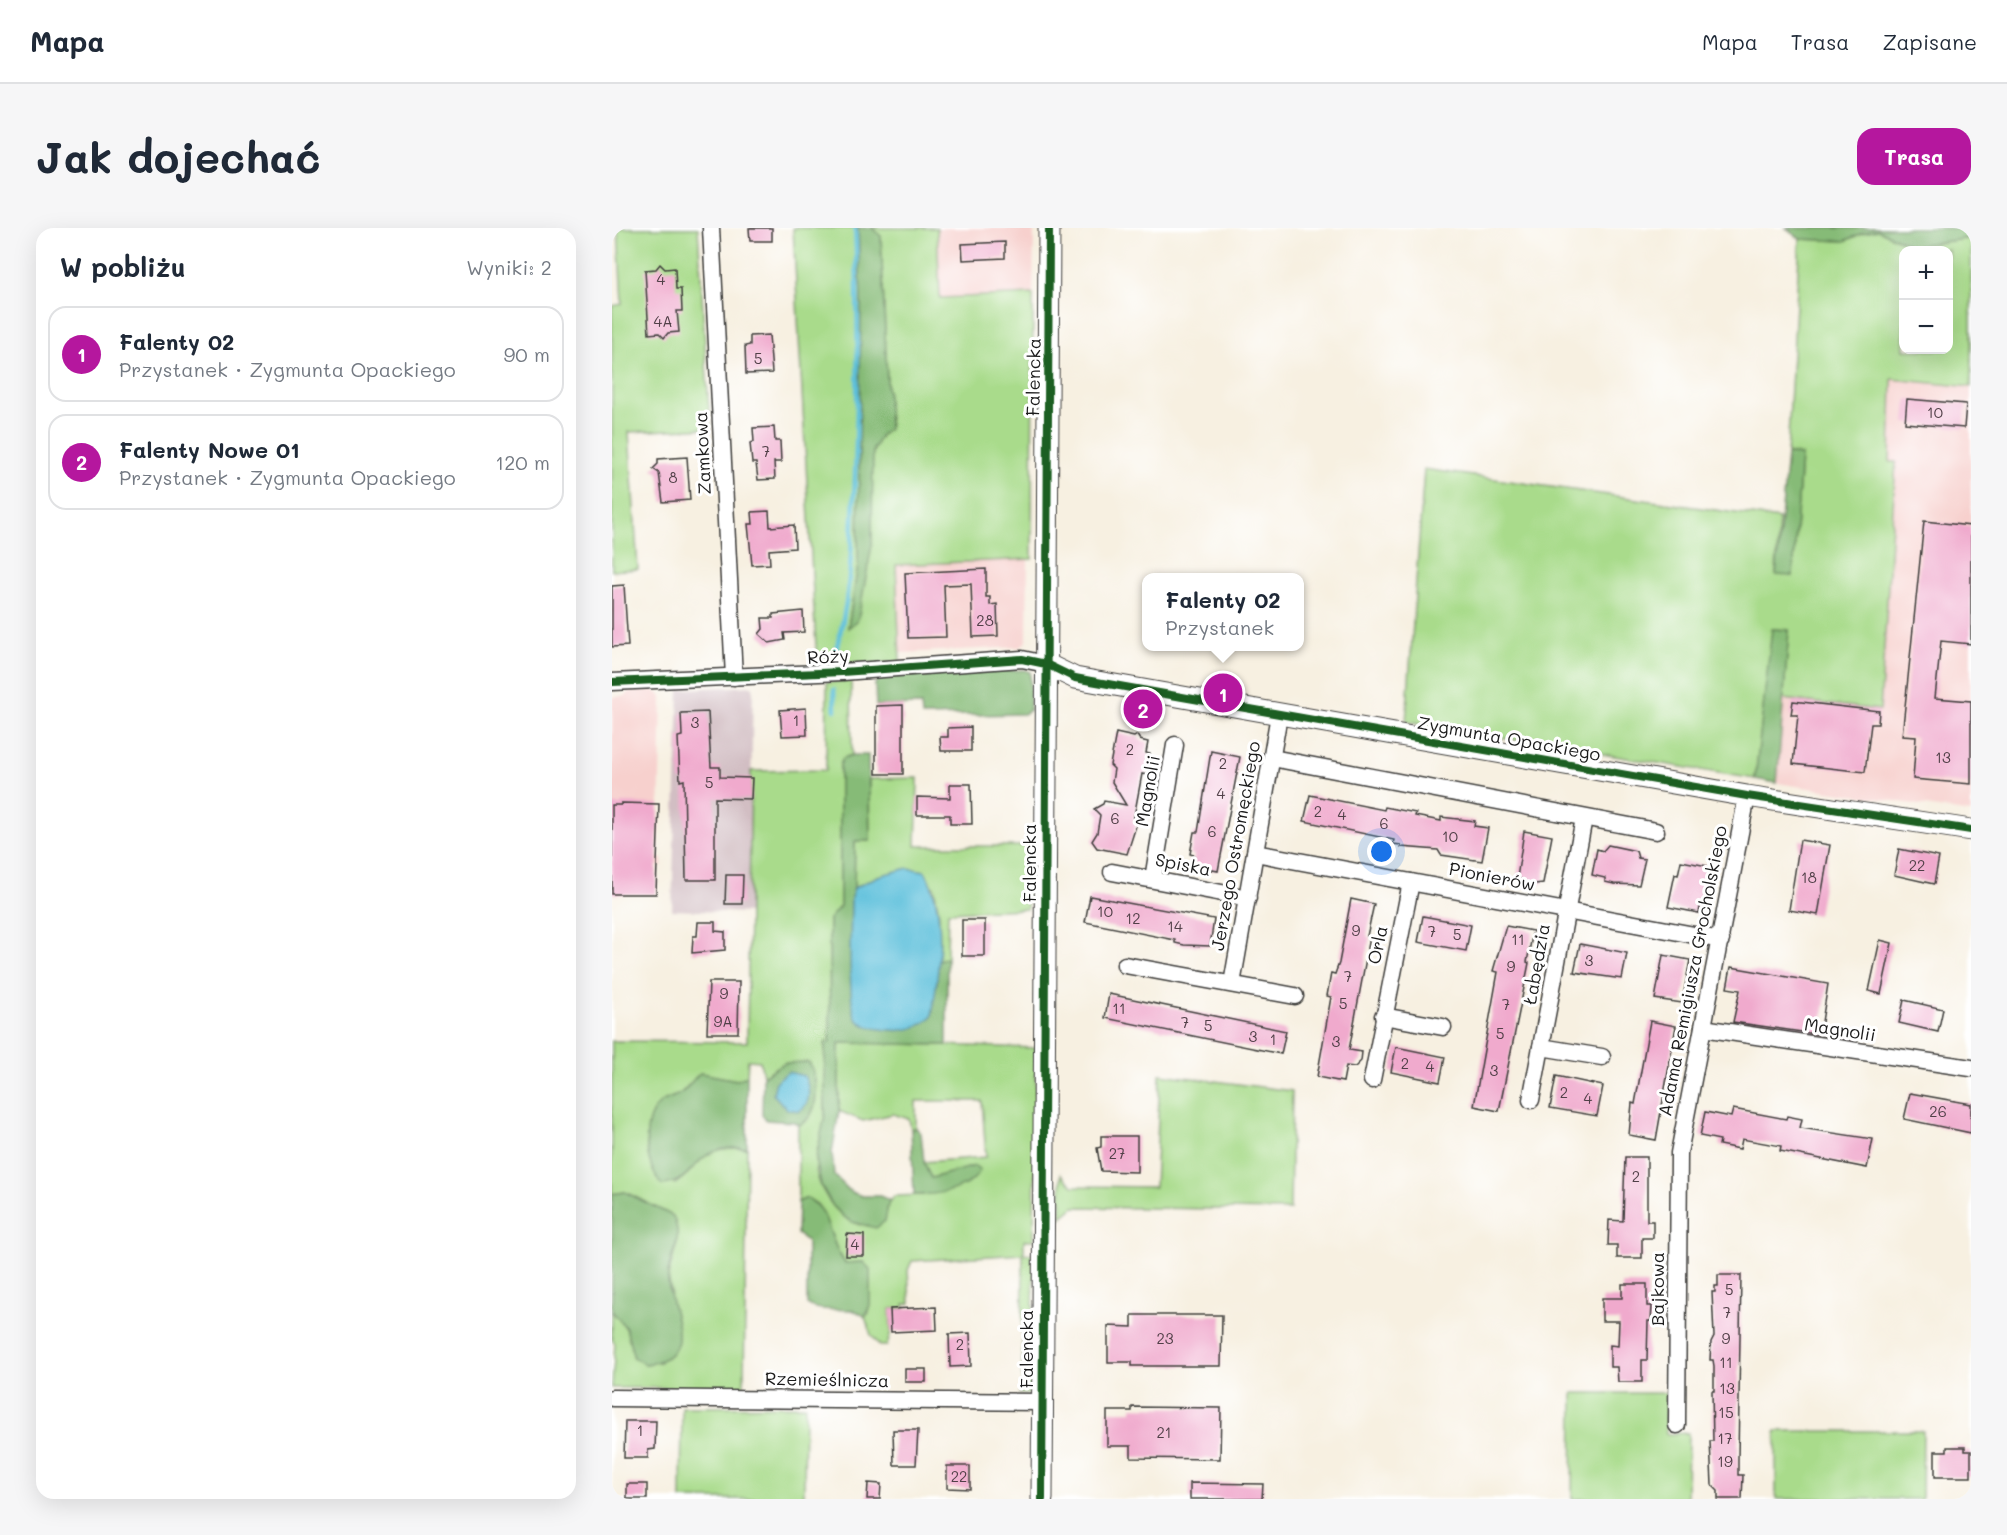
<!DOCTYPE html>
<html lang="pl">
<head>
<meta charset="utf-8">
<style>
  body { margin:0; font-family:Mali,sans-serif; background:#f6f6f7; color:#1f2937 }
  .controls { position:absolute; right:18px; top:18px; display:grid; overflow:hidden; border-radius:12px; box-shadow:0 6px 24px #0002 }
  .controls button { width:54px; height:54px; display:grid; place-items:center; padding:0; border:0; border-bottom:2px solid #e0e1e3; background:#fff; color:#1f2937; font:30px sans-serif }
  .you { position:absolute; left:770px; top:624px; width:21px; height:21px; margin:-15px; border:4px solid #fff; border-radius:50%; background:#1a73e8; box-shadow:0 0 0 9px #1a73e833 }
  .badge { display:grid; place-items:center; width:39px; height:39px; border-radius:50%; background:#b5179e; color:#fff; font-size:20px; font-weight:700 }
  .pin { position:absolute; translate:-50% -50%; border:3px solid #fff; box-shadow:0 2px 6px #0006 }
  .popup { position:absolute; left:530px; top:345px; width:162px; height:78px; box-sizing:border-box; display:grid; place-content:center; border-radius:12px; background:#fff; filter:drop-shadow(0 2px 4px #0005); font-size:20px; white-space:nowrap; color:#747a83 }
  .popup b { font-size:22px; color:#1f2937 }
  .popup::after { content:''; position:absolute; left:50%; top:100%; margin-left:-12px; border:12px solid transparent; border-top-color:#fff }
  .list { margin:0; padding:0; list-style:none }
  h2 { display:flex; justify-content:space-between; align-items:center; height:78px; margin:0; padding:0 24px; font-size:26px }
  h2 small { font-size:20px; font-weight:400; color:#747a83 }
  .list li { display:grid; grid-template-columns:39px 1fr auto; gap:18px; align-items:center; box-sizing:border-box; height:96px; margin:0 12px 12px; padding:0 12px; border:2px solid #e0e1e3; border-radius:18px }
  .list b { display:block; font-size:22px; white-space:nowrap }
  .list p { margin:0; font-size:20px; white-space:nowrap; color:#747a83 }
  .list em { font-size:20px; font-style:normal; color:#747a83 }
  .map { position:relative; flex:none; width:1359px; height:1271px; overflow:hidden; border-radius:18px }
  header { display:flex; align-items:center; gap:36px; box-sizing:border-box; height:84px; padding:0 30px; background:#fff; border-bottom:2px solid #e0e1e3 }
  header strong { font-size:28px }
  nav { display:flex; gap:33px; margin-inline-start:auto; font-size:21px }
  .intro { display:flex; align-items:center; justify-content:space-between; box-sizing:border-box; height:144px; padding:0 36px }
  h1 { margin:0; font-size:42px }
  .button { padding:15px 27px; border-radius:18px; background:#b5179e; color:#fff; font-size:21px; font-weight:700 }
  main { display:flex; gap:36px; padding:0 36px }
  aside { flex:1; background:#fff; border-radius:18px; box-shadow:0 6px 24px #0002 }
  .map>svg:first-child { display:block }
  .built { fill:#f7d0cd }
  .industrial { fill:#d2bec3 }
  .green { fill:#a9db8b; stroke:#627c54; stroke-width:1.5; fill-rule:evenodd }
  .forest { fill:#86bb77; stroke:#516c4a; stroke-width:1.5 }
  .water { fill:#5dc0db; stroke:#3c6e7c; stroke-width:1.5 }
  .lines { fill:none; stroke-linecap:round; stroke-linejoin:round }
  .stream { stroke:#5dc0db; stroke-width:4.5 }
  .building { fill:#f0aacd }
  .minor-casing { stroke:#3d3c3a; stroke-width:19 }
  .tertiary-casing { stroke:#3d3c3a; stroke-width:23 }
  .minor { stroke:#fff; stroke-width:16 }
  .tertiary { stroke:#fff; stroke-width:21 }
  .cycleway-casing { stroke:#fff; stroke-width:11 }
  .cycleway { stroke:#1b5e20; stroke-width:8 }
  .labels { text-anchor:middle; stroke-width:6; stroke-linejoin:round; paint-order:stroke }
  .number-label { font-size:15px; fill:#514048 }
  .street-label { font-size:18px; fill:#1c1c1c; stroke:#fff }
</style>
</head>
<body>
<header>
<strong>Mapa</strong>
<nav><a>Mapa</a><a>Trasa</a><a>Zapisane</a></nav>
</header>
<div class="intro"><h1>Jak dojechać</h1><a class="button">Trasa</a></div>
<main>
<aside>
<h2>W pobliżu<small>Wyniki: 2</small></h2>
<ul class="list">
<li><span class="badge">1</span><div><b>Falenty 02</b><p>Przystanek · Zygmunta Opackiego</p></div><em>90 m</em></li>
<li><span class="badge">2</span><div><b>Falenty Nowe 01</b><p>Przystanek · Zygmunta Opackiego</p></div><em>120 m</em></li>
</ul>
</aside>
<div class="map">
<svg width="1359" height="1271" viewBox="0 0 1359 1271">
  <rect width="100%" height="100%" fill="#fff"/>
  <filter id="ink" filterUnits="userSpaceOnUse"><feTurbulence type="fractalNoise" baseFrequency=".0167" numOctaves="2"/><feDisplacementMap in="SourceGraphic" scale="12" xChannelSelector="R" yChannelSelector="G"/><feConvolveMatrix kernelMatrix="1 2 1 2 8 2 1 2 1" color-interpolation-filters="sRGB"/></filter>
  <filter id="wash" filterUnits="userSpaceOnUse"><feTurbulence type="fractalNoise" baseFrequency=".008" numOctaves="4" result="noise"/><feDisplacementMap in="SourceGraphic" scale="24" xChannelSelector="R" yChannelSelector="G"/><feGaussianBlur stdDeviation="1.35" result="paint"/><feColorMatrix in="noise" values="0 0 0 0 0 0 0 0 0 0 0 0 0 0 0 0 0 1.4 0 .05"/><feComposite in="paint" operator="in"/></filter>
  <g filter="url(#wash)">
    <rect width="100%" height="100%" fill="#f7f0e1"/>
    <g class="built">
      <polygon points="325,0 422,0 421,66 328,70"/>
      <polygon points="1280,151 1359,159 1359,585 1165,555 1171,471 1268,481 1284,234 1278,234"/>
      <polygon points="416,331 415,412 409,419 288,425 283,337"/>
      <polygon points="42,462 50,469 46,630 50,631 50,638 44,638 44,666 0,666 0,469 14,468 18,463"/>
    </g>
    <polygon class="industrial" points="141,458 137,685 60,682 67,461"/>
    <g class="green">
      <polygon points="6,0 86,0 98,200 17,204 26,341 0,343 0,78 10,76"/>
      <path d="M181 0H246L249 68 246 337 236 399C243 373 254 346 259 319 266 285 244 223 277 201L269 9 260 0H325L328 70 421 66 420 331 284 337 288 434 205 437Z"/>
      <path d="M1266 2 1301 18 1359 10V159L1280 151 1278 234H1284L1268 482 1171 471 1177 402 1161 401 1143 551 794 494 812 241 1167 291 1164 346 1181 348 1189 228 1175 226 1188 11 1233 13 1250 5ZM1292 22H1336V122H1292Z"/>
      <path d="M239 453 240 527 231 530 228 537V678L217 692 218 814 213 815C213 838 214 862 213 885 213 901 205 915 204 931 202 958 223 989 248 997L275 977 282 968 312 967 363 938 324 950H319L312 934 374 929 370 873H304V900L299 901 297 891 281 886 251 893 227 883V814L424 820 422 1012H412V1026H422L420 1166H407L410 1162 411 1026 300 1033 296 1042 298 1076H292L293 1080 278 1081 279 1104 275 1118H268L259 1107 253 1089 257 1085 251 1034 233 1035 225 1022 211 984 205 976 195 970 186 974V897C205 890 203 871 203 854L164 839 151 848 148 833 136 832 135 848 125 852 88 845 68 866 55 871 40 885 35 920 63 956C95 934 86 916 135 920L132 1159 0 1160 3 1116 0 1111V1083L14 1100 22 1130 33 1136 48 1134 59 1064 56 1048 65 1015 61 988 13 964 0 966V813L135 814 139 543 214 542 215 454Z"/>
      <polygon points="306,550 304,618 416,618 415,681 336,684 335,730 326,732 327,686 322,659 266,648 242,660 243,613 258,613 257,551"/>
      <polygon points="548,846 680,863 678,982 462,979 449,990 449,946 461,958 543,959"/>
      <polygon points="961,1165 1054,1165 1054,1206 1076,1205 1075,1271 960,1271"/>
      <polygon points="193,1178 192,1271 69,1271 70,1179"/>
      <polygon points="1164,1203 1311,1203 1310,1271 1164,1271"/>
    </g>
    <g class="forest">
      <polygon points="246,0 260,0 269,8 277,201 269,207 261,222 260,317 246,392 236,400 246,337 249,68"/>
      <polygon points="1174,0 1359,0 1359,10 1301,18 1266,2 1250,5 1233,13 1188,11"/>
      <polygon points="1175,226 1189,227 1181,348 1164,347"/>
      <polygon points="1160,401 1177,402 1165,555 1143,551"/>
      <polygon points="413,442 418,444 418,482 412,486 310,488 309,477 264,478 263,456 271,447"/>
      <polygon points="240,527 256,527 258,613 243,613 242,660 239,670 241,771 244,790 325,755 326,732 335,730 335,817 227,815 227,883 220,925 222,947 239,964 250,968 268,968 277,972 273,993 264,1000 240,994 232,989 221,978 209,957 204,931 213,887 213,814 218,814 217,691 228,678 228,537 231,530"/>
      <path d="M197 834C207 852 209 889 186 897L182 894 154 892 150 887 151 848 172 835Z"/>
      <path d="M88 845 125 852 135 848V920C76 916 89 953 50 957 33 938 27 894 48 875 54 870 63 870 69 865 77 860 80 851 88 845Z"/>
      <path d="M304 900 309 905 312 934 319 950 363 938 368 942C359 963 322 967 302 967L299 901Z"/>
      <path d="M13 964 61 988C72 1014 59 1021 56 1046 53 1080 93 1128 33 1136L22 1130 14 1100 0 1083V966Z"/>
      <path d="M195 970C220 984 216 1014 233 1035L251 1034 258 1041V1077L253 1089C239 1074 212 1088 195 1076V1013L185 1006 186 974Z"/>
    </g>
    <g class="water">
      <path d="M296 640 313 643C336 686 327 741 320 788 311 799 293 804 278 802 269 801 250 800 244 790 235 773 239 693 239 670L242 660 266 648Z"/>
      <path d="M176 844 192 848C198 860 200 875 187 883L175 881 161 866 164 853Z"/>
    </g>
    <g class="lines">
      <g class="stream">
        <path d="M221 432C240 371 240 310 243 247 246 164 247 82 243 0"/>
        <polyline points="222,462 223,482"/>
      </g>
    </g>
    <g id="blocks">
      <g class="building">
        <polygon points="137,0 160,0 160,13 138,13"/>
        <polygon points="393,14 393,30 351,32 350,16"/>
        <polygon points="48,36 53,41 63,40 64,61 69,61 70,83 65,83 67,104 56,105 52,110 47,105 37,106 33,42 44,41"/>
        <polygon points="157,107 160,145 134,146 133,118 138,117 138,108"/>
        <polygon points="1295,171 1354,176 1352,200 1293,195"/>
        <polygon points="162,199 163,213 168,213 169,234 162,234 163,251 146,252 144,235 140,235 138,215 142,214 141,200"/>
        <polygon points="75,229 78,272 51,274 47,245 41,241 46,236 46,231"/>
        <polygon points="157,283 158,299 182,297 183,320 157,322 158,336 140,337 136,296 141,296 140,284"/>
        <polygon points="1312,293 1359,298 1359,416 1329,413 1323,470 1359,473 1359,556 1301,551 1304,509 1290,508"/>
        <polygon points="374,341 374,369 378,369 378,377 385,376 386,408 361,409 359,356 332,357 334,409 296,410 293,345"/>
        <polygon points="12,357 16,418 0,419 0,358"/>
        <polygon points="191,383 192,404 172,405 173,412 157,415 147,406 151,401 150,390 161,390 161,386"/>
        <polygon points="1181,473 1267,483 1266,496 1259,496 1253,544 1181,536 1186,487 1179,487"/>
        <polygon points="291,477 291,546 264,546 264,478"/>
        <polygon points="194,480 195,507 170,508 168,482"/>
        <polygon points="96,484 99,539 108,539 108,549 140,550 139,571 103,570 103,652 74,652 72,552 68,553 66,509 70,508 69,485"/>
        <polygon points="359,499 359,523 329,523 328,509 336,509 336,500"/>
        <polygon points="504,505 522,509 525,507 528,512 536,514 534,525 538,526 535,547 530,546 521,594 525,595 515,626 485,620 480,613 485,605 488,587 482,581 491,576 492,573 514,577 500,554 502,541 498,537"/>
        <polygon points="599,523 628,529 606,643 580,638 582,627 578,626 582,604 586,604"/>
        <polygon points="338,556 359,556 360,596 338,596 338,587 305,587 305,569 338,570"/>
        <polygon points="698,567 772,582 773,579 804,585 803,588 829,593 829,589 863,593 862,598 876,600 870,633 829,627 826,622 789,619 789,617 781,616 782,612 692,593"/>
        <polygon points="9,575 47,576 44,666 0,666 0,577 9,577"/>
        <polygon points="912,603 940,608 931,655 915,657 911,652 905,650"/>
        <polygon points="1188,612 1218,617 1206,687 1177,682"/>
        <polygon points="996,617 1024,623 1026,630 1033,631 1027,657 1002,656 993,654 993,650 980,647 985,621 991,623"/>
        <polygon points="1287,621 1327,629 1322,656 1282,647"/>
        <polygon points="1069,633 1096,638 1095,644 1098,644 1091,679 1088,679 1087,685 1056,679 1063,646 1066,647"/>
        <polygon points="114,647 131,647 130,676 113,676"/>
        <polygon points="478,668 602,691 598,718 572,717 563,715 563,712 473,694"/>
        <polygon points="739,671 762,676 755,708 758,709 737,822 750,824 749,833 743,839 734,838 731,854 705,849 719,769 715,768 719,745 723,746 727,735"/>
        <polygon points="811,688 859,697 854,723 806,714"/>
        <rect x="350" y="692" width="23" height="36"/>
        <polygon points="86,694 103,694 103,703 113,704 113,722 80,725 81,708 85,708"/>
        <polygon points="894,698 921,703 915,734 917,735 887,883 862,878 886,744 881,743"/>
        <polygon points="1268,712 1280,715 1269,766 1257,763"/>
        <polygon points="968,716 1015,725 1010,751 962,744"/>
        <polygon points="1051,727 1078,732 1070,775 1043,771"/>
        <polygon points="1119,739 1216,756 1209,800 1246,807 1245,812 1121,794 1128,762 1115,760"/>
        <polygon points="97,754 127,754 126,805 95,805"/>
        <polygon points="497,766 674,803 669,826 493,790"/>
        <polygon points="1292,772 1331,781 1326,804 1287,795"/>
        <polygon points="1038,793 1064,798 1044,912 1017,907 1020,875 1023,876"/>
        <polygon points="784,819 833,829 828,854 779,844"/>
        <polygon points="944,848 991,858 985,888 938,880"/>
        <polygon points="1298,865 1359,876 1359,905 1292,891"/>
        <polygon points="1121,881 1174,891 1175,888 1190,891 1188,900 1261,911 1255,940 1168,923 1169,918 1130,911 1128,921 1107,917 1108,912 1088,908 1093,884 1119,889"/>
        <polygon points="489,908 525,908 525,944 489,943 485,920 489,919"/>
        <polygon points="1013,929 1035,929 1035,993 1041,993 1041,1010 1030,1010 1030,1030 1005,1030 1005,1017 996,1017 997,992 1011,993"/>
        <polygon points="235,1006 252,1007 252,1028 234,1028"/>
        <polygon points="1106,1047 1129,1047 1126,1231 1126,1247 1131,1247 1130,1271 1106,1271 1106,1263 1100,1257 1098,1213 1101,1213 1100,1163 1102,1163 1102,1138 1101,1132 1098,1132 1099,1114 1102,1108 1100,1064 1103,1064 1103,1058 1106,1058"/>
        <polygon points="1010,1056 1035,1056 1035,1078 1040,1078 1039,1093 1036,1093 1035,1132 1030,1132 1030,1154 1006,1154 1005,1139 998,1139 998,1117 1006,1118 1007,1093 990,1093 990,1070 1010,1070"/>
        <polygon points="324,1079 325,1102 279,1104 278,1081"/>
        <polygon points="520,1087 610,1087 609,1138 520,1138 520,1134 496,1134 496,1098 520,1099"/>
        <polygon points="358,1105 359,1138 338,1139 337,1106"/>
        <rect x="293" y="1141" width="21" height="13"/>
        <polygon points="520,1179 609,1180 608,1231 519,1230 519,1218 495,1218 495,1183 520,1183"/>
        <polygon points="13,1193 44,1193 43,1221 36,1222 36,1230 12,1230"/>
        <polygon points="281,1202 306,1202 304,1237 282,1237"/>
        <polygon points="1335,1219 1353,1219 1353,1223 1359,1223 1359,1249 1323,1249 1323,1223 1335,1223"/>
        <polygon points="335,1238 358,1238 358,1261 335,1260"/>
        <polygon points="256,1255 269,1256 268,1271 255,1271"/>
        <polygon points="578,1255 651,1256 650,1271 578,1271"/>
        <rect x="15" y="1256" width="20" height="15"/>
      </g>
    </g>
  </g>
  <g filter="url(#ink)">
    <use href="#blocks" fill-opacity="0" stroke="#3d3c3a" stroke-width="1.5"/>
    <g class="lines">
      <defs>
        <g id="minor">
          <polyline points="99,0 122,449"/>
          <polyline points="0,454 230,444 410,431 434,436"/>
          <polyline points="660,530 1044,603"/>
          <polyline points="643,625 1109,712"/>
          <polyline points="500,644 636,670"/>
          <polyline points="541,651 563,517"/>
          <polyline points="513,737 683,768"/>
          <polyline points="620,756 667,487"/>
          <polyline points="771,788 831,799"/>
          <polyline points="1091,800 1359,840"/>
          <polyline points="929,819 990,829"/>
          <polyline points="760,852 799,654"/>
          <polyline points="919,872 972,590"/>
          <polyline points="0,1170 430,1174"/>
          <polyline points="1065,1197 1067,925 1135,568"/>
        </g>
        <g id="tertiary">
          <polyline points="434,436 463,450 1135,568 1359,602"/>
          <polyline points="430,1271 437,0"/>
        </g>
      </defs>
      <use href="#minor" class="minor-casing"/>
      <use href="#tertiary" class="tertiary-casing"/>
      <use href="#minor" class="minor"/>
      <use href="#tertiary" class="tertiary"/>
      <defs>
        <g id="cycleway">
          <polyline points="0,454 230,444 410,431 434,436 463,450 479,453 1135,568 1359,602"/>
          <polyline points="430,1271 437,0"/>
        </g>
      </defs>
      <use href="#cycleway" class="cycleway-casing"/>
      <use href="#cycleway" class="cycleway"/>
    </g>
  </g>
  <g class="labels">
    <g class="number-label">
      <text x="49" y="57">4</text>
      <text x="51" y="99">4A</text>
      <text x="146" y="136">5</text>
      <text x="1323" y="190">10</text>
      <text x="154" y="229">7</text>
      <text x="61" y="255">8</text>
      <text x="373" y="398">28</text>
      <text x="184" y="498">1</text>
      <text x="83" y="500">3</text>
      <text x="518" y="527">2</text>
      <text x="1331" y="535">13</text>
      <text x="611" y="541">2</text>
      <text x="97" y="560">5</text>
      <text x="609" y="571">4</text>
      <text x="706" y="589">2</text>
      <text x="730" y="592">4</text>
      <text x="503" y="596">6</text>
      <text x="772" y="601">6</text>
      <text x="600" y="609">6</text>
      <text x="838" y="614">10</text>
      <text x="1305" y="643">22</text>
      <text x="1197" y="655">18</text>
      <text x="493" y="689">10</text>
      <text x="521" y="696">12</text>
      <text x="563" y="704">14</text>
      <text x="744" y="708">9</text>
      <text x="820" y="709">7</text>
      <text x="845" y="712">5</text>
      <text x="906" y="717">11</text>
      <text x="977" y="738">3</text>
      <text x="899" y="744">9</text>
      <text x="736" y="754">7</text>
      <text x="112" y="771">9</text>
      <text x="731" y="781">5</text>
      <text x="894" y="782">7</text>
      <text x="507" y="786">11</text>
      <text x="111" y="799">9A</text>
      <text x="573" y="800">7</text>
      <text x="596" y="803">5</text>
      <text x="888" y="811">5</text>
      <text x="641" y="814">3</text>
      <text x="661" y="817">1</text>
      <text x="724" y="819">3</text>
      <text x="793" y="841">2</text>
      <text x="818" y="844">4</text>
      <text x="882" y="848">3</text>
      <text x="952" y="870">2</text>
      <text x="976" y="876">4</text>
      <text x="1326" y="889">26</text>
      <text x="505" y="931">27</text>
      <text x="1024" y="954">2</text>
      <text x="243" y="1022">4</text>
      <text x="1117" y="1067">5</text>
      <text x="1115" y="1090">7</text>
      <text x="553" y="1116">23</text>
      <text x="1114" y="1116">9</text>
      <text x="348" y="1122">2</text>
      <text x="1114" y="1140">11</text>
      <text x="1115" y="1166">13</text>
      <text x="1114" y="1190">15</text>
      <text x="28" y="1208">1</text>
      <text x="552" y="1210">21</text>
      <text x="1113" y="1216">17</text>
      <text x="1113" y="1239">19</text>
      <text x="347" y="1254">22</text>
    </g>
    <g class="street-label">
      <text transform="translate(422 149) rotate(-89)" y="6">Falencka</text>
      <text transform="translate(91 225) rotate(-93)" y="6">Zamkowa</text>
      <text transform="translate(216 429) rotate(-3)" y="6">Róży</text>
      <text transform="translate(897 511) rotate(10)" y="6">Zygmunta Opackiego</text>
      <text transform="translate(536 563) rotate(-80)" y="6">Magnolii</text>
      <text transform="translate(624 618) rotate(-80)" y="6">Jerzego Ostromęckiego</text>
      <text transform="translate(418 635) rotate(-90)" y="6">Falencka</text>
      <text transform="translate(571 637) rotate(11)" y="6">Spiska</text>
      <text transform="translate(880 649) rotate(11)" y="6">Pionierów</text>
      <text transform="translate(766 717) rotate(-78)" y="6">Orla</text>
      <text transform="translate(925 736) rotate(-80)" y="6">Łabędzia</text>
      <text transform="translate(1081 743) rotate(-79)" y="6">Adama Remigiusza Grocholskiego</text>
      <text transform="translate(1228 802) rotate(9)" y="6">Magnolii</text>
      <text transform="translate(1046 1061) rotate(-90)" y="6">Bajkowa</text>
      <text transform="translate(415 1121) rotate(-90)" y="6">Falencka</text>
      <text transform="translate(215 1152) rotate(1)" y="6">Rzemieślnicza</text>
    </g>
  </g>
</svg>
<div class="controls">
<button>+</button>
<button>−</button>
</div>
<div class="you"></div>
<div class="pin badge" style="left:611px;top:465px">1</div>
<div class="popup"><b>Falenty 02</b>Przystanek</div>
<div class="pin badge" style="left:531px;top:481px">2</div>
</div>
</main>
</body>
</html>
